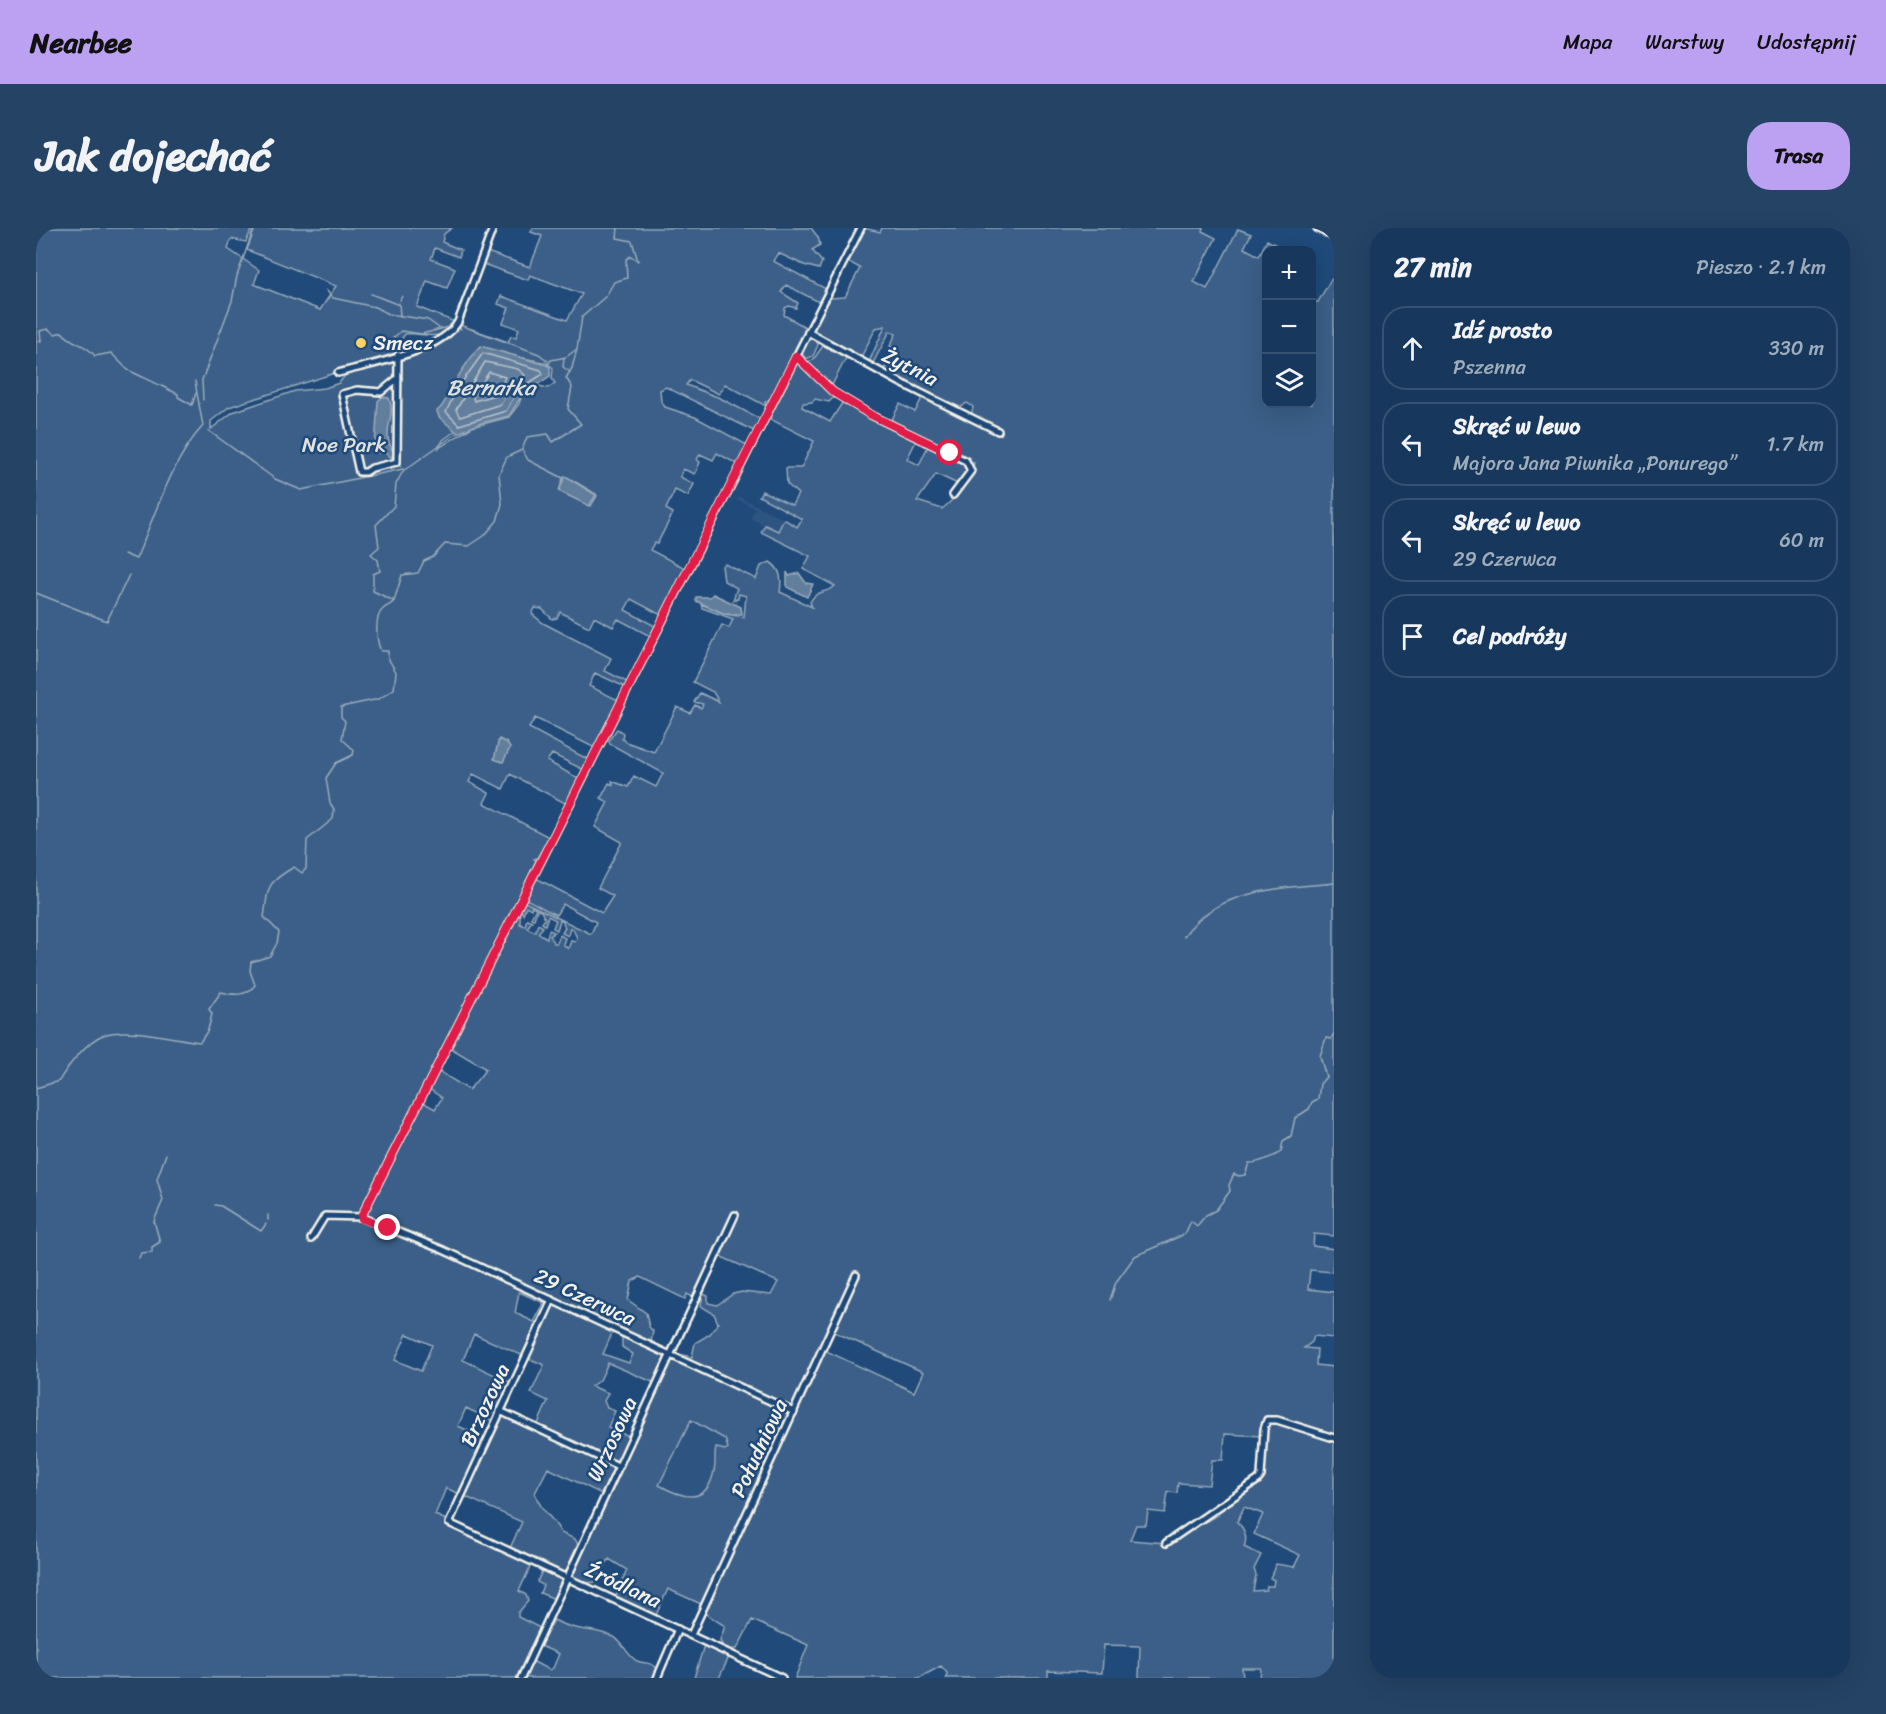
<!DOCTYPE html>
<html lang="pl">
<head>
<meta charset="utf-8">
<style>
  body { margin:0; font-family:Sriracha,sans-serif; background:#244365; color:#f1f3f6 }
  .controls { position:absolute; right:18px; top:18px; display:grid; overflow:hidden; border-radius:12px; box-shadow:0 6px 24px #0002 }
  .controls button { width:54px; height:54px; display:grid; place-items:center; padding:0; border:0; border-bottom:2px solid #365272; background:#17385c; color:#f1f3f6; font:30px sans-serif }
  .stop { position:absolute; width:18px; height:18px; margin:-14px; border:4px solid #e11d48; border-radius:50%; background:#fff }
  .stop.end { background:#e11d48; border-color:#fff; box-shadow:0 2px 6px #0008 }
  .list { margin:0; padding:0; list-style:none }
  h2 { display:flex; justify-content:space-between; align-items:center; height:78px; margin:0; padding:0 24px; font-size:26px }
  h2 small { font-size:20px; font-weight:400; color:#9eacbb }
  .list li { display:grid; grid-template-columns:39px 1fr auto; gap:18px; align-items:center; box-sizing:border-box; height:84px; margin:0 12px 12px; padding:0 12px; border:2px solid #365272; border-radius:24px }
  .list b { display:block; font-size:22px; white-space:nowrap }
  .list p { margin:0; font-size:20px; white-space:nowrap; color:#9eacbb }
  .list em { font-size:20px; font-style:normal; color:#9eacbb }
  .icon { flex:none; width:33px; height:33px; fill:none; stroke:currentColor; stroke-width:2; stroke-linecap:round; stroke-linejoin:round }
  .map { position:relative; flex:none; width:1298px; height:1450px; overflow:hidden; border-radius:24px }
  header { display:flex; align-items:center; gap:36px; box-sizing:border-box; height:84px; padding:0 30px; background:#bca0f2; color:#111 }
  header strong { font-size:28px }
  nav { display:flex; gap:33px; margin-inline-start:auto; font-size:21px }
  .intro { display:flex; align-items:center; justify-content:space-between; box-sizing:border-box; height:144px; padding:0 36px }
  h1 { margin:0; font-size:42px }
  .button { padding:15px 27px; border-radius:24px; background:#bca0f2; color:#111; font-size:21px; font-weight:700 }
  main { display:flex; gap:36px; padding:0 36px }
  aside { flex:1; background:#17385c; border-radius:24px; box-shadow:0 6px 24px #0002 }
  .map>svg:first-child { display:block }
  .built { fill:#2d5581 }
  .green { fill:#3a5f88; stroke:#97a8b8; stroke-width:1.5; fill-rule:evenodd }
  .water { fill:#627e9d; stroke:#9cacbb; stroke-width:1.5 }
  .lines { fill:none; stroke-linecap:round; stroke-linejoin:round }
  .shore { stroke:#bac3ca; stroke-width:1.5 }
  .stream { stroke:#9cacbb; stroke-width:1.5 }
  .minor-casing { stroke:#f4f1e8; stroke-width:10 }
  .minor { stroke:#1f4a7a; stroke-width:5 }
  .route { stroke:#e11d48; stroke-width:8 }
  .poi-dot { fill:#ffd166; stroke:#1f4a7a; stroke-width:2 }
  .labels { text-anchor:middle; stroke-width:5; stroke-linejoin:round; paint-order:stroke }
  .poi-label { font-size:21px; fill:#f4f1e8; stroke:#1f4a7a; text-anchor:start }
  .street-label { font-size:21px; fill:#f4f1e8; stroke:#1f4a7a }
  .park-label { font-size:21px; fill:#e1e2de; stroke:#1f4a7a }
  .water-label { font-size:22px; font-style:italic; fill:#dee0dd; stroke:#1f4a7a }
</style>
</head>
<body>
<header>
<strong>Nearbee</strong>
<nav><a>Mapa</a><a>Warstwy</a><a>Udostępnij</a></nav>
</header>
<div class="intro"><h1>Jak dojechać</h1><a class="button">Trasa</a></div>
<main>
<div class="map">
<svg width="1298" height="1450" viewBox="0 0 1298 1450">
  <rect width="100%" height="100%" fill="#1f4a7a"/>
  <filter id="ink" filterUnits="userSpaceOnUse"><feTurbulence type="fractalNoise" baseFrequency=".0167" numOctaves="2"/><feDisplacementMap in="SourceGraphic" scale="12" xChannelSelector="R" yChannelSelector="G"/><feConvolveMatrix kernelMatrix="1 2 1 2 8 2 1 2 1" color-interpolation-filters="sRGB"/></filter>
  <g filter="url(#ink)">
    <g class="built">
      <polygon points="703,269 748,291 742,304 714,290 719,280 701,271"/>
      <polygon points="655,1191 689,1211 692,1220 689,1222 680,1220 679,1241 674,1257 663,1267 651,1270 623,1257"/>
    </g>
    <g class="green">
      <path d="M0 0H216L210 14 195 11 192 21 223 42 218 56 284 82 300 58 211 22 219 0H416L408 6 406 14 425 22 423 29 399 20 395 31 419 40 411 60 391 53 381 79 419 94C406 116 389 104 369 106L355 127 193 179 175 193V201L197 184 259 163 289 160 303 155 311 145 397 121 413 110 424 97 472 114 475 108 480 109 483 101 467 95 473 80 462 76 465 68 531 92 546 66 494 47 492 52 447 36 451 24 494 39 506 8 495 4 497 0H775L782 9 784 17 776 22 786 34 783 41 768 37 742 25 737 33 790 61 783 74 750 57 745 64 762 75 760 80 753 78 749 80 748 87 771 100 735 170 729 174 730 178 689 156 683 166 654 152 650 157 684 170 724 191 718 203 630 159 624 162 625 173 629 179 659 189 711 217 701 236 681 225 677 232 664 226 661 232 664 234 659 246 647 241 644 249 658 256 652 268 639 262 630 281 637 285 621 316 618 315 614 322 649 340 625 387 595 371 589 382 619 398 614 408 582 391 577 399 558 389 553 399 524 384 521 390 516 391 506 381 499 380 496 386 507 395 575 430 569 443 591 454 589 459 559 445 553 458 582 472 559 520 499 490 493 500 553 532 548 542 516 526 511 533 543 551 531 576 474 546 467 561 437 546 433 554 453 565 448 575 513 609 501 630 498 631 500 632 473 693 475 695 479 687H484V696L489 698 491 691 496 693 491 700 499 704 502 696 507 699 502 705 511 710 513 702 518 704 514 708 518 715H521L524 707 529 710 527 716 532 721 535 713 539 714 541 710 537 701 534 700 532 708 526 705 529 700 527 694 524 692 521 702 517 700 520 692 512 688 509 697 506 695 509 691 505 683 501 682 498 691 495 690 500 680 496 678 495 681 490 678 487 686 483 680 487 673 555 706 560 694 527 676 520 687 488 670 500 650 566 685 577 668 562 660 586 614 559 599 572 574 565 570 573 555 577 557 576 553 592 559 598 548 620 559 627 545 574 516 573 512 581 501 587 505 586 511 590 514 618 524 641 479 654 485 659 477 665 480 667 476 658 474 664 465 683 474 677 464 657 454 686 397 693 400 697 391 666 380 665 376 689 386 708 389 710 368 703 366 702 371 697 372 701 360 688 353 686 338 689 336 720 351 725 338 734 334C745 341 746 351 744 364L776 379 774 374C781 361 790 366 799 358L767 341 774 328 725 304 729 297 742 303 748 291 761 299 766 291 723 268 726 263 756 277 762 266 751 256 750 240H765L778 213 732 190 746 157H750L748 154 758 135 766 133 789 161 799 168 793 174 779 171 776 174 767 175 766 179 794 194 808 172 881 211 871 231 883 237 893 216C912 226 945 231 924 257L900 246 881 273 906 281C919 271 935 252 938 235L854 195 864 176 879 184 888 166 959 203 961 201 935 188 937 179 931 175 924 180 862 152 848 141 861 122 854 118 860 106 854 103 837 135 833 134 849 98 840 100 824 131 778 104 777 98 794 70 809 69 824 40 811 33 828 0 844 4 846 0H1167L1166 3 1180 10 1158 54 1171 61 1202 1 1215 6 1208 20 1223 28 1231 12 1244 19 1242 22H1230V176H1276V74H1282L1295 51 1298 53V1008L1278 1006 1277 1018 1298 1021 1296 1044 1274 1042 1272 1061 1298 1064V1110L1278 1108 1276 1114 1268 1120 1281 1121 1280 1137 1298 1139V1208L1236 1190 1229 1193 1226 1208 1189 1206 1187 1232H1176L1173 1257 1142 1255 1141 1265 1132 1264 1129 1285 1112 1283 1110 1297H1100L1094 1312 1130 1315 1182 1287V1282C1194 1274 1216 1264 1224 1252 1234 1235 1220 1206 1234 1192L1298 1211V1450H1224L1225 1440H1206L1207 1450H1103L1104 1418 1068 1417 1066 1445 1012 1443V1450H910L911 1445 905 1438 883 1450H759L772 1417 716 1392 701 1421H688L684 1412 689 1398 667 1384 674 1367H670L656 1400 651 1404 635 1395 651 1402 655 1400 665 1376 632 1361 620 1387 623 1390 575 1367 580 1368 591 1342 573 1331 559 1354 551 1355 554 1357 536 1349V1342L569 1270 568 1267 512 1240 499 1265C504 1283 518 1290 525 1305L539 1311 544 1320 529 1346 475 1323 474 1325 496 1335 483 1363 490 1367 492 1373 482 1385V1389L504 1400 483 1450H0ZM459 124 511 135 517 140 516 151 519 155 512 160 498 157 486 167 483 176 473 189 436 199 403 220 407 212 419 203 409 185 416 174 412 171 416 158 421 160V152H426L424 148 434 141 436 133 445 138 448 134 445 136 444 133 449 132 448 128ZM531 249 560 266 561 268 555 278 523 263 527 250ZM472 694 475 695 413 819 450 841 433 862 401 842 392 860 406 870 399 881 385 873 330 981V990L338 997 315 990 326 982ZM679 1026 742 1054 735 1067 706 1064 697 1066 681 1077 672 1075V1068L667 1066 665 1078 678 1086 682 1095 674 1106 659 1115 656 1129 640 1125 636 1129 615 1115 617 1103 613 1099 610 1085 592 1072 596 1053 604 1049 649 1071 651 1066 659 1070ZM483 1064 508 1075 498 1094 479 1085ZM794 1102 887 1144 878 1164 786 1121ZM577 1103 586 1108V1119L597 1126 593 1135 567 1126ZM371 1106 396 1117 385 1143 359 1132ZM438 1106 508 1137 495 1165 512 1173 500 1200 463 1184 476 1155 427 1132ZM572 1135 619 1155 595 1209 572 1199 579 1183 571 1180 568 1173 572 1165 555 1158 564 1152ZM430 1180 457 1193 449 1210 422 1198ZM655 1192 689 1211 692 1220 689 1222 680 1220C678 1228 680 1236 678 1243 671 1278 646 1270 623 1257ZM410 1260 486 1294 474 1320 399 1287ZM1208 1279 1227 1286 1218 1306 1264 1327 1258 1339 1240 1336 1234 1350 1238 1352 1237 1358H1231L1230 1362 1217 1363 1220 1347 1218 1341 1225 1327 1208 1319C1212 1309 1209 1301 1201 1294Z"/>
      <polygon points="776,109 780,111 782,117 777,128 770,131 765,124 771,111"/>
      <polygon points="789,115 811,128 794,161 770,134 777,132"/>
      <polygon points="507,1341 528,1351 519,1371 504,1365 507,1357 501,1354"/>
      <path d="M518 1392C541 1405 556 1399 578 1409 587 1414 591 1428 601 1433 609 1436 614 1433 622 1441L620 1450H487L494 1437 498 1434 513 1442 517 1440 523 1426 504 1418Z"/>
      <polygon points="668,1417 693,1429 683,1450 658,1450"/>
    </g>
    <g class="water">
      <path d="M445 118 511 137 514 139V148L486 167 473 188 445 195 422 205 403 189 401 183C410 177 410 168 416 159 424 145 434 129 445 118Z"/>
      <path d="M346 169 353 170C359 185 351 195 352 209 352 215 356 221 359 227L355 229 349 224 342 225 339 217 342 173Z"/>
      <polygon points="529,248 560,267 553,278 523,263"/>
      <polygon points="751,344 753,348 763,345 770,355 777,356 771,369 751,359"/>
      <polygon points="677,366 705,379 706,386 689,386 660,373 660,369 674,369"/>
      <polygon points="463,511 471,515 474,520 467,534 458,531"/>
    </g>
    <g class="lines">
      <g class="shore">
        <polygon points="447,125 505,142 507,146 482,162 470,183 423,197 410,184 421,161"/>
        <polygon points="449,134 482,141 489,147 475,158 465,176 424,189 420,182"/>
        <polygon points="453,144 469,149 462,166 438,173 437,169"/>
      </g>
      <g class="stream">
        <polyline points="290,62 297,70 339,79 353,86 392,92 403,100"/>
        <polyline points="335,66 363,77"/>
        <polyline points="364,72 366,68"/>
        <polyline points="363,75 364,88"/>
        <polyline points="423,100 425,101"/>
        <polyline points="435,101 503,126 512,133"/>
        <polyline points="357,110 365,103 386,106 416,98"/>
        <path d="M0 114 5 113 4 103 12 101 19 106 26 104C35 116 50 115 59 128L75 125 92 142 142 166V169L156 177 160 165"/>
        <polyline points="528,130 527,139 534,144"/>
        <polyline points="511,138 515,132 530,129 541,121 546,89 570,68 578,54 591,50 590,31 595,28 602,33 596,13 581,10 582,0"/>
        <polyline points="167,172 166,152 196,73 201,48 218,0"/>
        <polyline points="173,203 239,251 265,262 367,241"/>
        <polyline points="487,223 492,232 527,250"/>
        <path d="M88 326 100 331C118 290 136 231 167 198 166 192 159 155 159 153"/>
        <polyline points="0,365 71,393 93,347"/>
        <polyline points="358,373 337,363 337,346 344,343 342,332 335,326 343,319 340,297 358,278 360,256 367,243 421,205"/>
        <path d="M1148 708C1182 660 1244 661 1298 655"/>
        <path d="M0 860 23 853C31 839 51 813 67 807 92 798 138 811 164 814L172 802 176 786 173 781 185 764C197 767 210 769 219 757L214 743 215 734 234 728 241 715 243 704 228 689C233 658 229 656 258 639L266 645 270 641 271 612 297 591 298 581 294 575 290 550 300 535 317 527 318 522 306 511 309 493 305 489V479L343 471 358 461 360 444 352 430V423H345C340 413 338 389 347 381 350 378 355 377 358 373L366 347 382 345 388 333 397 329 409 316 433 318 448 308 461 293 466 276 463 246 471 229 486 222 491 209 512 206 517 214 545 196 532 181 536 159 530 150 536 140 541 121"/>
        <polyline points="179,977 185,978 225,1003 230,996"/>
        <polyline points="232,992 232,987"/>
        <polyline points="103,1030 105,1025 116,1024 116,1019 124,1014 118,993 127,972 121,951 130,926"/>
        <path d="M1074 1072 1080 1054 1099 1028 1149 1006 1155 993 1161 998 1170 987 1180 982 1194 963 1193 957 1198 946 1203 948 1209 947 1213 935C1220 936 1239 928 1245 924L1247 913 1255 908 1259 890 1273 881 1276 874 1282 871 1284 856 1290 849 1284 828 1290 810 1295 811 1298 805"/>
      </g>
      <defs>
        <g id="minor">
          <polyline points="1281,0 1298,9"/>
          <polyline points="772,104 865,155 962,203"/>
          <polyline points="760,128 797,164 835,187 930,233 935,243 917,267"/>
          <path d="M302 145C334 136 405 124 422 94L457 0"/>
          <polyline points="362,150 345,164 321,162 306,166 323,244 330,244 336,240 361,234 362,127"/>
          <polyline points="325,989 825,0"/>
          <polyline points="325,989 407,1022 758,1184"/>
          <polyline points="275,1011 289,988 325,989"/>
          <polyline points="516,1072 413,1295 746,1450"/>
          <polyline points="464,1183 582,1238"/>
          <polyline points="1130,1315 1222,1252 1225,1248 1228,1201 1231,1192 1241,1192 1298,1210"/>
          <polyline points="655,1407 820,1047"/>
          <polyline points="485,1450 699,987"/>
          <polyline points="621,1450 642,1401"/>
        </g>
      </defs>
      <use href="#minor" class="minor-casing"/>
      <use href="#minor" class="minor"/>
    </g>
  </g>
  <g class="lines" filter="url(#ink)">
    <polyline class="route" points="352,1000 326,991 326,987 760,128 797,164 835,187 914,225"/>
  </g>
  <circle class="poi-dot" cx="325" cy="115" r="6"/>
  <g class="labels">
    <g class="poi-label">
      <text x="337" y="122">Smecz</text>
    </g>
    <g class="street-label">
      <text transform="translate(874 139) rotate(27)" y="7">Żytnia</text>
      <text transform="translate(549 1069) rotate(25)" y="7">29 Czerwca</text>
      <text transform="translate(449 1177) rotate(-65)" y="7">Brzozowa</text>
      <text transform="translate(576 1211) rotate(-65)" y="7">Wrzosowa</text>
      <text transform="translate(723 1220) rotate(-65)" y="7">Południowa</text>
      <text transform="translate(587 1357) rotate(25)" y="7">Źródlana</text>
    </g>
    <g class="park-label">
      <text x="308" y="224">Noe Park</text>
    </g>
    <g class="water-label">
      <text x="455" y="167">Bernatka</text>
    </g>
  </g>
</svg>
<div class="controls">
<button>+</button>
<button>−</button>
<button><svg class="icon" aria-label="layers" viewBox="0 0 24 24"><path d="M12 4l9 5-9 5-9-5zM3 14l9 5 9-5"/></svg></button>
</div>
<div class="stop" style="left:914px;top:225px"></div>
<div class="stop end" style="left:352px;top:1000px"></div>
</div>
<aside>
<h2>27 min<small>Pieszo · 2.1 km</small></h2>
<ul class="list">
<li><svg class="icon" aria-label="ahead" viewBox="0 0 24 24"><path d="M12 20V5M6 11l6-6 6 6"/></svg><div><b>Idź prosto</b><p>Pszenna</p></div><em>330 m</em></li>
<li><svg class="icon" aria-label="left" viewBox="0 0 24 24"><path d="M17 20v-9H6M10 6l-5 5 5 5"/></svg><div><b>Skręć w lewo</b><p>Majora Jana Piwnika „Ponurego”</p></div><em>1.7 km</em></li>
<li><svg class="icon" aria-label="left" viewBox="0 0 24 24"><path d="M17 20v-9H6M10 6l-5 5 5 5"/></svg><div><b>Skręć w lewo</b><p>29 Czerwca</p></div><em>60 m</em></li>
<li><svg class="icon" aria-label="arrive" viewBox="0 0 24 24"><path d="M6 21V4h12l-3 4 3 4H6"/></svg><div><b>Cel podróży</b></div></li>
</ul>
</aside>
</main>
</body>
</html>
